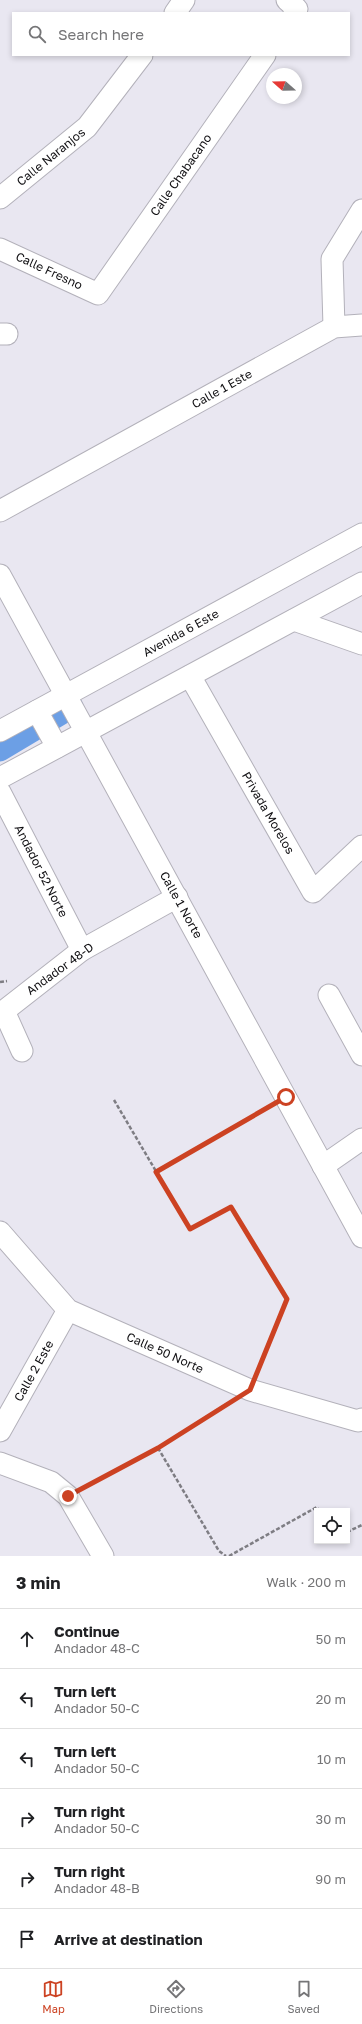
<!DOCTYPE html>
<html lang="en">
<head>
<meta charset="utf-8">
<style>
  body { margin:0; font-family:"Golos Text",sans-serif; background:#f2f2f2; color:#202124 }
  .controls { position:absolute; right:12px; bottom:12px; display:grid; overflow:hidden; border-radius:0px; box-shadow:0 2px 6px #0003 }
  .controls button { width:36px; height:36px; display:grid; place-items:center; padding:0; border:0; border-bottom:1px solid #e0e0e0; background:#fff; color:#202124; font:20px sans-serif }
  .compass { position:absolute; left:266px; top:68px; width:36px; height:36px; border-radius:50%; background:#fff; box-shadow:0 2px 6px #0003; rotate:290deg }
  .stop { position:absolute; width:12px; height:12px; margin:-9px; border:3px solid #cc4222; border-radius:50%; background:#fff }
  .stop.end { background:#cc4222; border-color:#fff; box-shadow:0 1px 4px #0008 }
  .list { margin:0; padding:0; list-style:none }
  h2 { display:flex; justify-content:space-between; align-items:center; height:52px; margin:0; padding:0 16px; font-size:17px }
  h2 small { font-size:13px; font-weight:400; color:#757577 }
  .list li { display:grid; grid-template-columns:26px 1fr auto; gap:12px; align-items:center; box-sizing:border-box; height:60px; padding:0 16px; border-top:1px solid #e0e0e0 }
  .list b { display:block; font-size:15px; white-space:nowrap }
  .list p { margin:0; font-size:13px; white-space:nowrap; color:#757577 }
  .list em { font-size:13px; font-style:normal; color:#757577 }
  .icon { flex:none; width:22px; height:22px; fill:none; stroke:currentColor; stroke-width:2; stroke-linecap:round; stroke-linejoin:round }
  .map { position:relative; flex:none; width:362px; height:1556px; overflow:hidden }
  .search { position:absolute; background:#fff; box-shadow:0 2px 6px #0003; left:12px; right:12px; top:12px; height:44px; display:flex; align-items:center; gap:10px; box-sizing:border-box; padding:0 14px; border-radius:0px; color:#757577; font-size:15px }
  .sheet { height:412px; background:#fff }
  nav { display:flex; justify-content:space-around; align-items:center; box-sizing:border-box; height:56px; border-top:1px solid #e0e0e0; background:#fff; font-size:11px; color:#757577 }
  nav a { display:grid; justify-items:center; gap:2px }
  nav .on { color:#cc4222 }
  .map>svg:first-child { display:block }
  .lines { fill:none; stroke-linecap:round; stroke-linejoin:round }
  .canal { stroke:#6c9fe5; stroke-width:23 }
  .minor-casing { stroke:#b3b1ba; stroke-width:23 }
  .path { stroke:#7e7d83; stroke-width:2.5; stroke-dasharray:4 2; stroke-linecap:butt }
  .minor { stroke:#fff; stroke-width:21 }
  .route { stroke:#cc4222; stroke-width:5 }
  .labels { text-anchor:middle; stroke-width:3; stroke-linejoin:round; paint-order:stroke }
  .street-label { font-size:12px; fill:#100f12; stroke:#fff }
</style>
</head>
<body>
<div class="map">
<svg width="362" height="1556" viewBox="0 0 362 1556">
  <rect width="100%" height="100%" fill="#e9e7f1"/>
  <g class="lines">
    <polyline class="canal" points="0,750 72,707"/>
    <defs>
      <g id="minor">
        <polyline points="287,0 297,9 294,13"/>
        <polyline points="175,13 184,0"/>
        <polyline points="0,198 87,127 142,55"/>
        <polyline points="0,249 98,294 265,55"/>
        <polyline points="334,327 332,259 362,210"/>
        <polyline points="0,334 7,334"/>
        <polyline points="0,511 334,327 362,325"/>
        <polyline points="0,575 362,1237"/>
        <polyline points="294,620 362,644"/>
        <polyline points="190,676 313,892 362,846"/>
        <polyline points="37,711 57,747"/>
        <polyline points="0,731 362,534"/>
        <polyline points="0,778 362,583"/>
        <polyline points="0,792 82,950"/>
        <polyline points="329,995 362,1055"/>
        <polyline points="22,1051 4,1011 82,950 177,897"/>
        <polyline points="323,1166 362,1139"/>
        <polyline points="0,1232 68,1310 250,1390 358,1421 362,1419"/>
        <polyline points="0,1431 68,1310"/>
        <polyline points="0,1463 51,1482 68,1496 103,1556"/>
      </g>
    </defs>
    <use href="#minor" class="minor-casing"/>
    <g class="path">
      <polyline points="0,982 7,981"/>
      <polyline points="114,1100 190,1229 231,1207 287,1299 258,1369"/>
      <polyline points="156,1172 268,1107"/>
      <polyline points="158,1448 219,1551 226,1556"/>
      <polyline points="86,1487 158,1448 228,1403"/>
      <polyline points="347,1532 362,1525"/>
      <polyline points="229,1556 317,1507 319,1511"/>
    </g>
    <use href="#minor" class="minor"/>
  </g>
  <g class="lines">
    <polyline class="route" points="68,1496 158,1448 250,1390 287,1299 231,1207 190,1229 156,1172 286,1097"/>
  </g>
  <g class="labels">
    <g class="street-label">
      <text transform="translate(51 157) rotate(-39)" y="4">Calle Naranjos</text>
      <text transform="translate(181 175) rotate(-55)" y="4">Calle Chabacano</text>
      <text transform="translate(49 271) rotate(25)" y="4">Calle Fresno</text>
      <text transform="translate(222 389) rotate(-29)" y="4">Calle 1 Este</text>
      <text transform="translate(181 633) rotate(-29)" y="4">Avenida 6 Este</text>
      <text transform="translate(268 813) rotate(60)" y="4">Privada Morelos</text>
      <text transform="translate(41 871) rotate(63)" y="4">Andador 52 Norte</text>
      <text transform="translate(181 905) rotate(61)" y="4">Calle 1 Norte</text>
      <text transform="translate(60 969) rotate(-36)" y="4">Andador 48-D</text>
      <text transform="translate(165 1353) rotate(24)" y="4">Calle 50 Norte</text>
      <text transform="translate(34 1371) rotate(-61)" y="4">Calle 2 Este</text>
    </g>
  </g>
</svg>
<div class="controls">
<button><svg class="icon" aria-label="locate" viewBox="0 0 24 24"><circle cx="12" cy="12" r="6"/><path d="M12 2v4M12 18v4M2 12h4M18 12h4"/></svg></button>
</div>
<svg class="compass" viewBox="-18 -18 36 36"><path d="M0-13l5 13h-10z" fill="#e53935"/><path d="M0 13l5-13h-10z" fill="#757577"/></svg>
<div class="stop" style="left:286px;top:1097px"></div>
<div class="stop end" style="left:68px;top:1496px"></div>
<div class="search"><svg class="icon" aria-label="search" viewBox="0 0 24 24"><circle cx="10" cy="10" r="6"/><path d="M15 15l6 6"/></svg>Search here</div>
</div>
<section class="sheet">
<h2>3 min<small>Walk · 200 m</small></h2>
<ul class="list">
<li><svg class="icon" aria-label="ahead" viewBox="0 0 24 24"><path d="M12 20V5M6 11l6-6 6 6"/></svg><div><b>Continue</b><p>Andador 48-C</p></div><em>50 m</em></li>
<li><svg class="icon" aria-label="left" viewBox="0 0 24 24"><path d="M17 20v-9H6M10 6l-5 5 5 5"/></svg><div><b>Turn left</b><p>Andador 50-C</p></div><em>20 m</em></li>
<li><svg class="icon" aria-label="left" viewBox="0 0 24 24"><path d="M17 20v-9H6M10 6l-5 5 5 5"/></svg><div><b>Turn left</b><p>Andador 50-C</p></div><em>10 m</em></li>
<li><svg class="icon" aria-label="right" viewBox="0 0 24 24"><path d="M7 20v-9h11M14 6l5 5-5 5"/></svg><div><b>Turn right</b><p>Andador 50-C</p></div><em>30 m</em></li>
<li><svg class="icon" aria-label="right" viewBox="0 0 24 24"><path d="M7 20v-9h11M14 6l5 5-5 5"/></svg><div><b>Turn right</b><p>Andador 48-B</p></div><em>90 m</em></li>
<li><svg class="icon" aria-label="arrive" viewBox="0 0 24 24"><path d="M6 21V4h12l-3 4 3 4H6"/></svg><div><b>Arrive at destination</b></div></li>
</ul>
</section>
<nav>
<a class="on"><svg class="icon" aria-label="map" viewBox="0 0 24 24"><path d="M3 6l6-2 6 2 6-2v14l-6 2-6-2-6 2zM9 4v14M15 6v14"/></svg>Map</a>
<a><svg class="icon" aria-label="directions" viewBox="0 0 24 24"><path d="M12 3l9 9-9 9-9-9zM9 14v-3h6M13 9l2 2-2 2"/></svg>Directions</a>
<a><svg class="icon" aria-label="saved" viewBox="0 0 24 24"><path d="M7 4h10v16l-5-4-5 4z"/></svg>Saved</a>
</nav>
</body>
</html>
